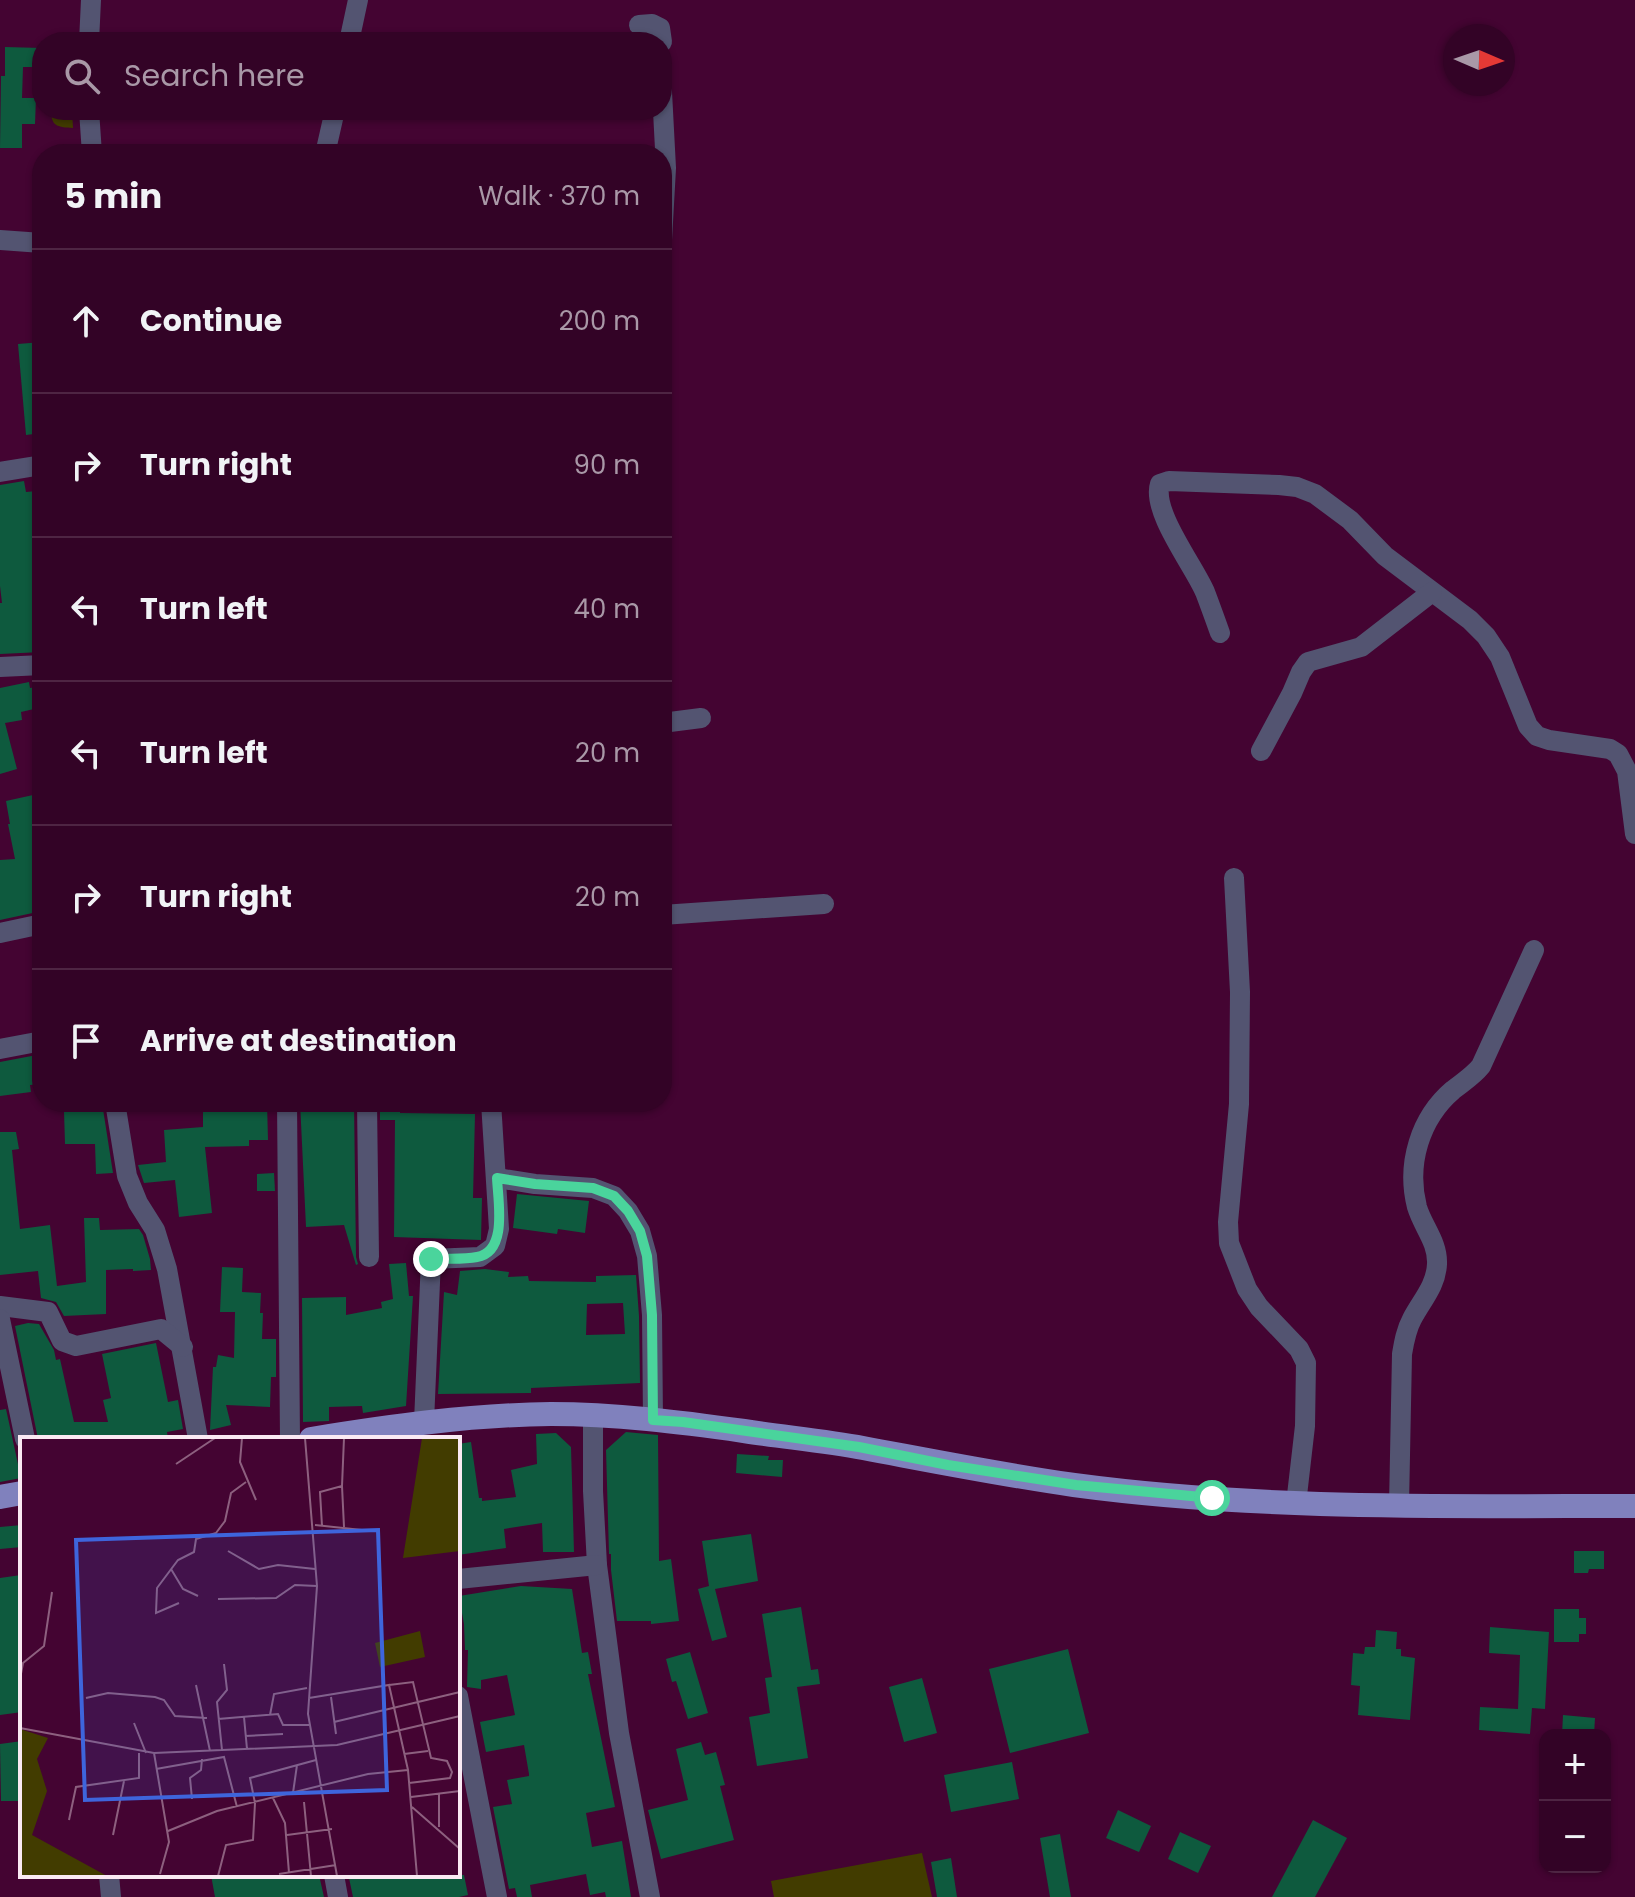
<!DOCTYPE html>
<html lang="en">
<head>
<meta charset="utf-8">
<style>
  body { margin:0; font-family:Poppins,sans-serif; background:#3e1132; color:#f1f3f6 }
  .controls { position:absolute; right:24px; bottom:24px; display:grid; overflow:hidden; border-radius:16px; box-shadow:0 2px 6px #0004 }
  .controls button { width:72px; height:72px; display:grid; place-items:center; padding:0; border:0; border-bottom:2px solid #4e2543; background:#330326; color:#f1f3f6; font:40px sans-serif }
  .compass { position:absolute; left:1443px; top:24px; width:72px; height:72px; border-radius:50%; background:#330326; box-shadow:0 2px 6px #0004; rotate:92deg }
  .stop { position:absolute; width:24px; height:24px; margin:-18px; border:6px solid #4ad49c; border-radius:50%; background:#fff }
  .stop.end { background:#4ad49c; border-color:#fff; box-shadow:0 2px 8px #0008 }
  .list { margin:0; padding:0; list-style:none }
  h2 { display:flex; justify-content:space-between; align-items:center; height:104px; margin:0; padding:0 32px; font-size:34px }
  h2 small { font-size:26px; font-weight:400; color:#a998a7 }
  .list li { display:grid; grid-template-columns:52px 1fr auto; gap:24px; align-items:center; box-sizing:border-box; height:144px; padding:0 32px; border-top:2px solid #4e2543 }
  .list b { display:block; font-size:30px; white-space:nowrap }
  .list em { font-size:26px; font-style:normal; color:#a998a7 }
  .icon { flex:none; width:44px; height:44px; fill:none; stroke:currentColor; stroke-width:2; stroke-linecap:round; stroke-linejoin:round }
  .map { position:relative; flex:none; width:1635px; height:1897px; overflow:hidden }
  .search { position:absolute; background:#330326; box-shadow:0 2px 6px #0004; left:32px; top:32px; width:640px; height:88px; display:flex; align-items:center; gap:20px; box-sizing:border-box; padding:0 28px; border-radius:32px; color:#a998a7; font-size:30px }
  .panel { position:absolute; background:#330326; box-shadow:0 2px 6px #0004; left:32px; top:144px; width:640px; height:968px; border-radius:32px }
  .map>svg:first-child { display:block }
  .green { fill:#423c00 }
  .building { fill:#0e5a3e; fill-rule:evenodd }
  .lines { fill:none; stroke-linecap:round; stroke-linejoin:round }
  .minor { stroke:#535471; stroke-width:20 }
  .major { stroke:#8081bd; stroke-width:24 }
  .route { stroke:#4ad49c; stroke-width:10 }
  .inset-road { fill:none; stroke:#8d607f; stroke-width:2 }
  .view { fill:#3e65dc; fill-opacity:0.15; stroke:#3e65dc; stroke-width:4 }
  .inset-edge { fill:none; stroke:#faeaf3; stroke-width:4 }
</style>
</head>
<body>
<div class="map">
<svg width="1635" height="1897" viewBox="0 0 1635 1897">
  <rect width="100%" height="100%" fill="#440432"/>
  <g class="green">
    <path d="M51 110H72L73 128C58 127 51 127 51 110Z"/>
    <polygon points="922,1853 932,1897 774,1897 771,1881"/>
  </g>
  <g class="building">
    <polygon points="5,47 42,48 42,67 23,67 22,98 36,98 35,124 22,124 22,148 0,148 1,76 5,76"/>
    <polygon points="42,342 42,433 26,435 18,344"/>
    <polygon points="24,481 26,492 37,491 42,538 42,652 0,654 0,603 2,603 0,586 0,485"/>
    <polygon points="29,682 30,688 42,686 42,705 34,706 34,709 21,712 22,720 5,723 17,769 0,774 0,688"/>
    <polygon points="42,793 42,911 0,920 0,860 15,859 8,824 10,824 6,801"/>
    <polygon points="42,1054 42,1084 30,1085 31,1092 0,1096 0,1062"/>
    <polygon points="203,1102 267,1102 268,1140 249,1140 249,1146 205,1147 212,1213 179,1217 175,1180 144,1183 138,1165 166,1162 164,1130 203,1127"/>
    <polygon points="300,1102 354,1102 356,1257 358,1264 356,1265 344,1225 306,1227"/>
    <polygon points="380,1102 400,1102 400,1113 475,1114 473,1198 482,1198 481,1240 394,1237 395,1120 380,1120"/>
    <polygon points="103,1109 113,1173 96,1174 95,1144 65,1144 64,1111"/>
    <polygon points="0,1132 16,1132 19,1149 12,1150 20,1229 50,1225 57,1286 86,1282 84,1218 99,1218 100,1230 139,1229 143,1235 150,1259 151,1270 133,1271 133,1269 106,1270 106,1314 64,1316 56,1302 41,1298 38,1271 0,1275"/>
    <polygon points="274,1173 275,1191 257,1191 257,1174"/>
    <polygon points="517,1194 589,1201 585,1233 558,1229 557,1234 513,1228"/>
    <polygon points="406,1263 409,1296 413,1296 406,1406 363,1413 362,1406 329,1407 329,1421 303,1422 302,1298 346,1297 346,1315 382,1308 381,1302 393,1299 389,1264"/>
    <polygon points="222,1267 243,1268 242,1292 261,1293 260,1313 263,1313 262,1339 276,1339 276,1377 271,1377 270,1407 226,1405 231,1425 210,1430 213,1367 216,1367 218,1355 234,1358 235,1312 220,1312"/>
    <path d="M485 1269 509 1272 508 1277 528 1276 529 1281 596 1282V1276L636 1275 639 1316 640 1383 531 1388V1393L438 1394 444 1292 457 1295 460 1271ZM623 1303 625 1334 586 1335 587 1304Z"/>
    <polygon points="28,1323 39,1324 54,1350 56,1360 60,1359 74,1422 108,1422 103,1400 111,1398 102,1354 156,1343 168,1402 178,1400 183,1429 167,1432 168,1439 38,1439 15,1326"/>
    <polygon points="6,1409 21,1478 0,1482 0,1410"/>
    <polygon points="626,1432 658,1435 659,1561 671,1559 679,1621 651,1624 651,1621 617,1621 611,1570 611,1554 609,1554 606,1450"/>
    <polygon points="556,1433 571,1447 574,1552 543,1552 542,1523 504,1529 506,1548 458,1555 458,1444 471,1442 479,1498 482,1498 482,1501 516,1497 511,1470 537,1464 536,1434"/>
    <polygon points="737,1454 769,1456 768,1460 783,1460 782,1477 736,1473"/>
    <polygon points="22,1525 22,1547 0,1549 0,1527"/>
    <polygon points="751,1534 758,1581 715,1589 727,1637 712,1641 698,1589 709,1586 702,1541"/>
    <polygon points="1574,1551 1604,1551 1604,1569 1589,1569 1588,1573 1574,1573"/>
    <polygon points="21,1575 22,1712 0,1715 0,1578"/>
    <polygon points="521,1586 572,1589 582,1653 588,1652 592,1674 588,1674 615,1807 586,1813 592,1847 622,1841 631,1897 606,1897 605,1892 590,1895 586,1874 530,1885 532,1897 517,1897 515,1888 509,1889 493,1807 512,1804 507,1780 529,1776 529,1774 524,1745 486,1752 480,1722 515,1715 507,1675 481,1680 481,1689 467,1687 468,1650 465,1650 464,1624 459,1596"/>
    <polygon points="801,1607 811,1670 818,1669 820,1684 797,1687 808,1758 757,1766 749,1717 770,1713 765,1678 772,1677 762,1614"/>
    <polygon points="1554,1609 1579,1609 1579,1618 1586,1618 1586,1634 1579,1634 1579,1642 1554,1642"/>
    <polygon points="1490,1627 1549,1632 1545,1709 1532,1708 1530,1734 1479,1730 1480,1707 1518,1709 1520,1655 1489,1653"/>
    <polygon points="1376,1630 1397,1632 1396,1649 1401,1649 1401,1656 1415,1658 1410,1720 1358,1715 1360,1686 1351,1685 1353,1653 1364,1654 1365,1647 1375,1647"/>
    <polygon points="1068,1649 1089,1733 1010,1753 989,1669"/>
    <polygon points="690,1652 708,1713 688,1719 676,1681 672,1682 666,1659"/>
    <polygon points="922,1678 937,1733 904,1742 889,1687"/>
    <polygon points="1563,1715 1595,1718 1594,1735 1562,1735"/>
    <polygon points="22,1741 22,1801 1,1801 0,1744"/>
    <polygon points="701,1742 705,1755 716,1752 725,1785 720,1786 734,1840 661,1859 648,1810 688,1800 676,1749"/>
    <polygon points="1012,1762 1019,1799 951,1812 944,1775"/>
    <polygon points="1118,1810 1151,1826 1139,1852 1106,1838"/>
    <polygon points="1313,1820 1347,1838 1315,1897 1272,1897"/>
    <polygon points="1180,1832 1211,1846 1198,1873 1168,1859"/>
    <polygon points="1060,1834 1071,1897 1050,1897 1040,1838"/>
    <polygon points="951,1858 957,1897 937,1897 931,1862"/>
    <polygon points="211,1875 319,1875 324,1897 215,1897"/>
    <polygon points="355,1875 464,1875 468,1895 459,1897 353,1897 349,1878 355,1877"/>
  </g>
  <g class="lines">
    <g class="minor">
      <polyline points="639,25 652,24 660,28 662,42"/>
      <polyline points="89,42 91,0"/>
      <polyline points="349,42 358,0"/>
      <polyline points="662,92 666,168 662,240"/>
      <polyline points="89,110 92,154"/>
      <polyline points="325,154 335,110"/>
      <polyline points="0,240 42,243"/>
      <polyline points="0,472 42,465"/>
      <path d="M1220 633C1215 619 1210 605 1205 592 1194 566 1151 511 1160 484L1169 481 1279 485 1297 487 1315 494 1350 520 1385 556 1470 620 1486 636 1500 657 1528 726 1537 736 1549 740 1610 749 1618 754 1627 771 1635 834"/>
      <polyline points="0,667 42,665"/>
      <polyline points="662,723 701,718"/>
      <polyline points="1261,751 1292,693 1301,672 1308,662 1361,647 1432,592"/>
      <polyline points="1234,878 1240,992 1239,1104 1228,1222 1229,1243 1247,1289 1259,1307 1299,1349 1306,1363 1305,1426 1296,1504"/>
      <polyline points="662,915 824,904"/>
      <polyline points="0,933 42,924"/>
      <polyline points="0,1049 42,1041"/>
      <polyline points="115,1102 127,1176 138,1203 155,1230 167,1269 198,1439"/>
      <polyline points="287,1102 290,1439"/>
      <polyline points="367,1102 369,1257"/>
      <polyline points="497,1178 535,1184 593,1188 614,1196 628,1211 640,1231 647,1256 652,1315 653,1420"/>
      <polyline points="0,1306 48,1312 62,1341 76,1346 161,1329 183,1347"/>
      <polyline points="0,1319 25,1439"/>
      <polyline points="593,1415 593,1491 597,1565 619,1733 650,1897"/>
      <polyline points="424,1422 431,1259 480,1257 495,1246 499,1229 491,1102"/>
      <path d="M1399 1506 1402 1354C1404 1342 1406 1330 1412 1319 1422 1300 1436 1286 1437 1264 1438 1242 1423 1227 1417 1207 1406 1164 1420 1118 1453 1090 1463 1082 1473 1076 1481 1066L1534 950"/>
      <polyline points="458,1579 597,1565"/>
      <polyline points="458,1696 497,1897"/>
      <polyline points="109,1875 111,1897"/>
      <polyline points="334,1875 338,1897"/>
    </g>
    <g class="major">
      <path d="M311 1439C391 1426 470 1415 551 1414 615 1414 680 1422 744 1431 783 1437 824 1441 863 1448 933 1461 1003 1475 1074 1485 1260 1510 1448 1506 1635 1506"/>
      <polyline points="0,1497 22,1493"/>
    </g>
  </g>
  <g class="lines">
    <path class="route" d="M431 1259C446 1258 462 1260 477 1257 508 1252 498 1201 497 1178L535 1184 593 1188 614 1196 628 1211 640 1231 647 1256 652 1315 653 1420 683 1422 859 1447 948 1465 1076 1485 1212 1498"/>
  </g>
  <g transform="translate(20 1437)">
    <rect width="440" height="440" fill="#440432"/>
    <path d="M402 1H440V114L383 121ZM400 194 405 220 360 230 355 206ZM0 292 28 301 17 322 27 354 12 398 87 439H0Z" fill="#423c00"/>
    <path class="inset-road" d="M222 1 220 25 236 63M285 1 297 149 288 277 317 439M156 27 195 1M322 49 324 90M295 88 342 93M302 89 300 55 322 49 324 1M208 114 239 132 258 128 295 132M151 132 163 152 178 159M198 162 256 161 275 148 297 149M159 166 136 176 137 151 158 123 174 115 176 102 196 96 205 84 211 56 226 45M0 242 3 226 24 209 32 155M176 248 190 314M369 248 393 245 411 321 427 324 432 335 430 341 389 346M311 260 316 297M66 261 88 256 135 260 144 263 155 279 187 281M289 261 369 248 388 333 397 439M250 278 254 257 287 251M224 280 227 312M198 282 258 277 263 288H289M314 285 440 255M114 286 126 316M0 291 134 316 317 308 440 279M225 299 263 297M202 313 197 265 207 253 204 227M134 316 149 405 140 437M384 317 408 314M136 332 204 320 217 370M273 356 277 328M391 360 440 354M253 361 265 386 269 436M172 362 170 341 181 333 182 322M284 365 291 439M392 370 440 412M49 383 56 350 119 341V316M419 390V357M148 394 197 374 348 337 388 333M93 398 104 344M267 398 312 392M259 437 316 428M198 439 206 408 233 403 235 366 230 341 296 323"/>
    <path class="view" d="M358 93 367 353 65 363 56 103Z"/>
    <rect width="440" height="440" class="inset-edge"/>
  </g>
</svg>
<div class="controls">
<button>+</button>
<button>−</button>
</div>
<svg class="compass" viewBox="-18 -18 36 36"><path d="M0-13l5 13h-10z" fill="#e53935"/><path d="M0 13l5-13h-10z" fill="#a998a7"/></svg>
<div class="stop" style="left:1212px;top:1498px"></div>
<div class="stop end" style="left:431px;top:1259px"></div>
<div class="search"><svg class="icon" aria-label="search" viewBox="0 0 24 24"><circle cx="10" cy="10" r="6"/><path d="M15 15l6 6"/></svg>Search here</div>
<section class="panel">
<h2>5 min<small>Walk · 370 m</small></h2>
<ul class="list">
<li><svg class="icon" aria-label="ahead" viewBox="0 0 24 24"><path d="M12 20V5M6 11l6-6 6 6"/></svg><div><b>Continue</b></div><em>200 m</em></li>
<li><svg class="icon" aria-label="right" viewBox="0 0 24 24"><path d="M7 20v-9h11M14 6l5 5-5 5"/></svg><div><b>Turn right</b></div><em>90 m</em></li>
<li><svg class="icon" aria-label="left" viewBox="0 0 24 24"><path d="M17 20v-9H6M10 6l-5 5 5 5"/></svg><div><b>Turn left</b></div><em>40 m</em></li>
<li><svg class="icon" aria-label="left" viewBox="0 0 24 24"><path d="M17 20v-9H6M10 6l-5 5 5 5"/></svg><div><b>Turn left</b></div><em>20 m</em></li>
<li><svg class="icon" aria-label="right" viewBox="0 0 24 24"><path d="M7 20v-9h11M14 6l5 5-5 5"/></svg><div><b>Turn right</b></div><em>20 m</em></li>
<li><svg class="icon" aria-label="arrive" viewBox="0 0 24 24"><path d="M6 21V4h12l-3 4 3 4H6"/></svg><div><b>Arrive at destination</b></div></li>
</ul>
</section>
</div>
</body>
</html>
